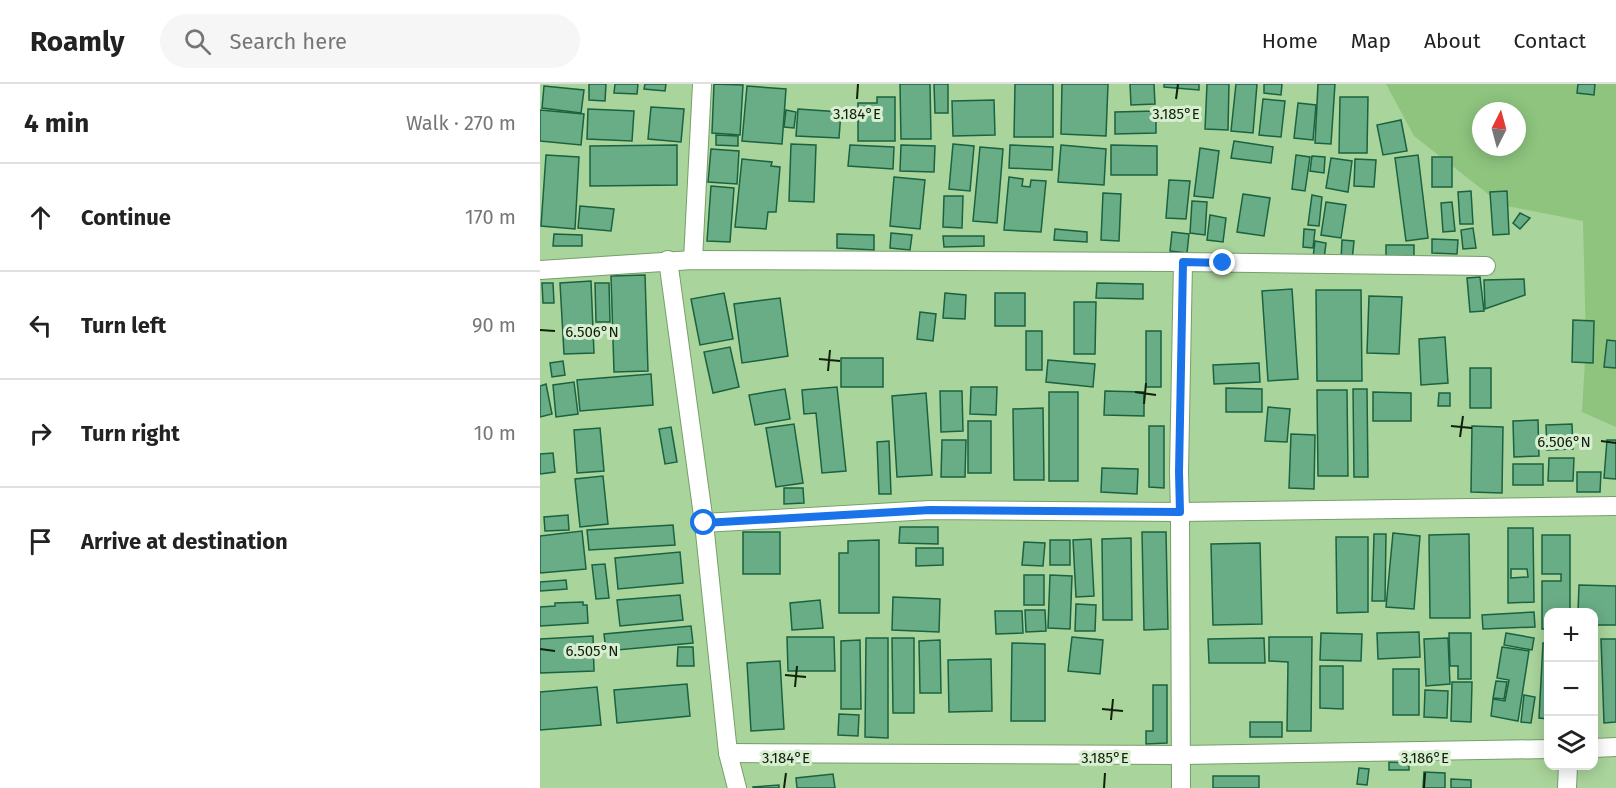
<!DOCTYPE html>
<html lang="en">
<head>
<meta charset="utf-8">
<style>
  body { margin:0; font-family:"Fira Sans",sans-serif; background:#f6f6f6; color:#222 }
  .controls { position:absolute; right:18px; bottom:18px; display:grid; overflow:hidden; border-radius:12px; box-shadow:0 3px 15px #0003 }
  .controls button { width:54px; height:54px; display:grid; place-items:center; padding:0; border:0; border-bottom:2px solid #e0e0e0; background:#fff; color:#222; font:30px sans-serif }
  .compass { position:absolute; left:932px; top:18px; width:54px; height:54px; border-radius:50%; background:#fff; box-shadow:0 3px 15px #0003; rotate:6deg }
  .stop { position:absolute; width:18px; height:18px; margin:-14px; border:4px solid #1a73e8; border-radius:50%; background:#fff }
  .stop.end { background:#1a73e8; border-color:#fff; box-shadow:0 2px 6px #0008 }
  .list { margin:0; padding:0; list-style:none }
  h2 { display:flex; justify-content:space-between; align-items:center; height:78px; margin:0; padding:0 24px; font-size:26px }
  h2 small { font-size:20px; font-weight:400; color:#767676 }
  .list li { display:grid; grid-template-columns:39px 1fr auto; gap:18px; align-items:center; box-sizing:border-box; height:108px; padding:0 24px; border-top:2px solid #e0e0e0 }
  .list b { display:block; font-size:22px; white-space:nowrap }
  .list em { font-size:20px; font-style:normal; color:#767676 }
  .icon { flex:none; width:33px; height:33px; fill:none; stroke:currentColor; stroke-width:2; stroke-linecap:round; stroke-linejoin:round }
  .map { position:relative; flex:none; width:1076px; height:704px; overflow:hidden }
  header { display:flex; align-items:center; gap:36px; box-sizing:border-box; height:84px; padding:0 30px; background:#fff; border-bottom:2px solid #e0e0e0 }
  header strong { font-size:28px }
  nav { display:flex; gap:33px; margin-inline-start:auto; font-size:21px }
  .search { width:420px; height:54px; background:#f6f6f6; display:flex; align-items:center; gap:15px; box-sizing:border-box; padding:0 21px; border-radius:33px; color:#767676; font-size:22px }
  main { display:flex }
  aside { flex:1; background:#fff }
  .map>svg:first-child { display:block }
  .green { fill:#8ec47e; fill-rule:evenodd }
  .building { fill:#69ad87; stroke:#1a6240; stroke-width:1.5; fill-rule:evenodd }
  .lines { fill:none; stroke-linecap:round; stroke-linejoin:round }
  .minor-casing { stroke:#769f69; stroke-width:20 }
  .minor { stroke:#fff; stroke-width:18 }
  .route { stroke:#1a73e8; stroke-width:8 }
  .ticks { fill:none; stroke:#10200a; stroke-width:2 }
  .ticks-label { font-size:15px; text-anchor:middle; fill:#10200a; stroke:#d8eed1; stroke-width:6; stroke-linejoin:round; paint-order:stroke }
</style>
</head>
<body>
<header>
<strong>Roamly</strong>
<div class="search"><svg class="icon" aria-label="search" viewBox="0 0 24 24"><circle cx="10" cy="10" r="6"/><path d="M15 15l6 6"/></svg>Search here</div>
<nav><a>Home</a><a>Map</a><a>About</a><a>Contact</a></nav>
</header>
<main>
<aside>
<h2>4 min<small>Walk · 270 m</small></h2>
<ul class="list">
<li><svg class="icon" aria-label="ahead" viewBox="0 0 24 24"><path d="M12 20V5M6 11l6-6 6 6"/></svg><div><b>Continue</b></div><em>170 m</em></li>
<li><svg class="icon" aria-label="left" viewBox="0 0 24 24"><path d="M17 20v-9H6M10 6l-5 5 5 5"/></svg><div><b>Turn left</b></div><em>90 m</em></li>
<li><svg class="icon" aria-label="right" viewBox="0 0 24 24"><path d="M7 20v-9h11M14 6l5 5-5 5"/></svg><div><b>Turn right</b></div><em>10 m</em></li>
<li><svg class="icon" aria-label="arrive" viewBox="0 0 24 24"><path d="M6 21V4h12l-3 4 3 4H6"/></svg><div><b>Arrive at destination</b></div></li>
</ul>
</aside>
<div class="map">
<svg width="1076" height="704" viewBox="0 0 1076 704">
  <rect width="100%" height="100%" fill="#a9d49b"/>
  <path class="green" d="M846 0H1076V343L1042 328 1046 259 1043 137 962 121 874 52ZM941 27H977V63H941Z"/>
  <g class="building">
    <polygon points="49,0 66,0 65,17 49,16"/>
    <polygon points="75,0 98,0 97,10 74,9"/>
    <polygon points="105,0 126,0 125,7 104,5"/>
    <polygon points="174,0 203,1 200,51 172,49"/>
    <polygon points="360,0 390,0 391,55 361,55"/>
    <polygon points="394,0 408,0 408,29 395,29"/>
    <polygon points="475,0 513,0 513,53 474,53"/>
    <polygon points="522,0 568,0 566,52 521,50"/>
    <polygon points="590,0 614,0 615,20 591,21"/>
    <polygon points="624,0 659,0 659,6 624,3"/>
    <polygon points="667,0 689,0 688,46 665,45"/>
    <polygon points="696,0 717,0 713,49 691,47"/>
    <polygon points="724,0 742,0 741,11 724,9"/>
    <polygon points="778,0 795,0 791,60 775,59"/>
    <polygon points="1038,0 1055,0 1054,11 1037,9"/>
    <polygon points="4,2 44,6 41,29 2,24"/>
    <polygon points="207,2 246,5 242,60 202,57"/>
    <polygon points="337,13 355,13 355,57 318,57 318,19 337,19"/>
    <polygon points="800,13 828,13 827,69 799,69"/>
    <polygon points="723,15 745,17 741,53 719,51"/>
    <polygon points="454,16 455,51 413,52 412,17"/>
    <polygon points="758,19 776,21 773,56 754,54"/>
    <polygon points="111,23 144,25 141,58 108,55"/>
    <polygon points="48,25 94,27 92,57 47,55"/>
    <polygon points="258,25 301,28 299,54 256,52"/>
    <polygon points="0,26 44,30 41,61 0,57"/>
    <polygon points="246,26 256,28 254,44 244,43"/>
    <polygon points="616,27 616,49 575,50 575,28"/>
    <polygon points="861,36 867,67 843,71 837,41"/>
    <polygon points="176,51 198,52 198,62 176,61"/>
    <polygon points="694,57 733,63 731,79 691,74"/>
    <polygon points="251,60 276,61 274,118 249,117"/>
    <polygon points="413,60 434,62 430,107 409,105"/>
    <polygon points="137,61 137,101 50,102 50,62"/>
    <polygon points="310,61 354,63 353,85 308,82"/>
    <polygon points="361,61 395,62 394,88 360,87"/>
    <polygon points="470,61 513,63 512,86 469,84"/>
    <polygon points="521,61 566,65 564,101 518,98"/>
    <polygon points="571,61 617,62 617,91 571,91"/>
    <polygon points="440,63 463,65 457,139 433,137"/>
    <polygon points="660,64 679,67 673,114 654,112"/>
    <polygon points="171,65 199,67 197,100 168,98"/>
    <polygon points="6,71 39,73 35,145 1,142"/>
    <polygon points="756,71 770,73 765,107 752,105"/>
    <polygon points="878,71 888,154 866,157 855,74"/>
    <polygon points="772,72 785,73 784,89 770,87"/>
    <rect x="892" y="73" width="20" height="30"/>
    <polygon points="791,74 812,77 808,108 786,104"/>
    <polygon points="202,75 232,78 231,82 240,83 236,128 228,128 226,145 195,143"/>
    <polygon points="815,75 836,76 834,103 814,102"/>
    <polygon points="354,93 385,96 380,145 350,142"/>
    <polygon points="469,93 483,95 482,102 490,103 491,96 506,97 501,148 464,146"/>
    <polygon points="629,96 650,97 646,135 626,134"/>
    <polygon points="171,102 194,104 190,158 167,157"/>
    <polygon points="931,107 933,140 920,140 918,108"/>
    <polygon points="967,107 969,150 953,151 950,108"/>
    <polygon points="563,109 581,110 579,157 561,156"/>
    <polygon points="703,110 730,114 724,152 697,148"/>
    <polygon points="772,111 782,113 779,142 768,141"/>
    <polygon points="404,112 423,112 422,144 403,143"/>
    <polygon points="652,117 667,118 665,151 650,149"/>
    <polygon points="786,118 806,121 801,154 781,151"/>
    <polygon points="912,118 915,147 903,148 901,119"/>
    <polygon points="40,122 74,125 71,147 38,144"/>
    <polygon points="980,129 990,134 980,145 973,139"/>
    <polygon points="670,131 686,134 683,158 667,156"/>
    <polygon points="933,144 936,164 923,165 921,146"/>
    <polygon points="515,145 547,148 547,158 514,156"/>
    <polygon points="764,145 775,146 773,164 763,163"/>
    <polygon points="632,148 649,150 647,169 630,167"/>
    <polygon points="351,149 372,151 370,166 350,164"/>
    <polygon points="14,150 42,151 42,162 13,162"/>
    <polygon points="297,150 334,151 334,166 297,164"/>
    <polygon points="403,152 444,152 444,162 404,163"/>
    <polygon points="892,155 918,156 917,170 892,169"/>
    <polygon points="802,156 814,157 812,177 801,176"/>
    <polygon points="775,157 786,159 784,175 773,174"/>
    <polygon points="846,161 874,161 874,174 846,175"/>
    <polygon points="105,191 108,287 74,288 71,192"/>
    <polygon points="940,193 944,227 930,228 927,194"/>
    <polygon points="984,195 985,211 945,225 944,196"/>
    <polygon points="51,197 54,269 24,270 20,199"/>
    <polygon points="2,199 13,199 14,219 3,219"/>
    <polygon points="55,199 69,199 70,238 56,238"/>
    <polygon points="557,199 603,200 603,215 556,214"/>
    <polygon points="752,205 758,295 728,297 722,207"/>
    <polygon points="776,206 821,206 822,297 777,297"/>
    <polygon points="184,209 193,255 160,261 151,215"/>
    <polygon points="405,209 426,211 425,235 403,234"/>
    <rect x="455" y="209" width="30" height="33"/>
    <polygon points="829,212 862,213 859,270 827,269"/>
    <polygon points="240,214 248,272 202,279 194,220"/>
    <polygon points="534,218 556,218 555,270 534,270"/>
    <polygon points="380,228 396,230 393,257 377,255"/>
    <polygon points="1033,236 1054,237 1053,279 1032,278"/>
    <rect x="486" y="247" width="16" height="39"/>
    <rect x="606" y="247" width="15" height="56"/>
    <polygon points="905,253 908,299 881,301 879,255"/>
    <polygon points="1067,256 1076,257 1076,284 1064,283"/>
    <polygon points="190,263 199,303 173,309 164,268"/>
    <rect x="301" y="274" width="42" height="29"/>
    <polygon points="508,276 555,280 553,303 506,298"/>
    <polygon points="23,277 25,291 12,293 10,279"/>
    <polygon points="719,279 720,298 674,300 673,281"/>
    <rect x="930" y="284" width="21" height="40"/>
    <polygon points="111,290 113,321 40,327 37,296"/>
    <polygon points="34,298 38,330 16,333 13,301"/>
    <polygon points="6,300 12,330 0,333 0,302"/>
    <polygon points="297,303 306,387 282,389 276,329 264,330 262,306"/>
    <polygon points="431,303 457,303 456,331 430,330"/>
    <polygon points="686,304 722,305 722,328 686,328"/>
    <polygon points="245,305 250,335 215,341 209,311"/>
    <polygon points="813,305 827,305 828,393 814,393"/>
    <polygon points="777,306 807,306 808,392 778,392"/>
    <polygon points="400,307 422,307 423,347 401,348"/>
    <polygon points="565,307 604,308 604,332 564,331"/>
    <rect x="509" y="308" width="29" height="89"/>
    <polygon points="833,308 871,309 871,337 833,337"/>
    <polygon points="386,309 392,391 357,393 352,312"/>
    <polygon points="899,309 910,309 910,322 898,322"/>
    <polygon points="728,323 750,325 747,358 725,357"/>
    <polygon points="503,324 504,396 474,396 473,325"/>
    <polygon points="998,336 999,372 974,373 973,337"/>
    <rect x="428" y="337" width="23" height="52"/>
    <polygon points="254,340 263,399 236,403 226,344"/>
    <polygon points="1032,340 1033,365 1007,366 1006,341"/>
    <polygon points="609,342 624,342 624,404 609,403"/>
    <polygon points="932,342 963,343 962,409 931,408"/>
    <polygon points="131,343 137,378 125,380 119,345"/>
    <polygon points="60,344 64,387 37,389 34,346"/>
    <polygon points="751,350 775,351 774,405 749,404"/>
    <polygon points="402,356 426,356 425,393 401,393"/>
    <polygon points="1067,356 1076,356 1076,395 1064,394"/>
    <polygon points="349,357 351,410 339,410 337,358"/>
    <polygon points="13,369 15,388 0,390 0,370"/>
    <polygon points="1009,374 1034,374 1033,397 1008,397"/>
    <rect x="973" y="380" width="30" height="21"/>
    <polygon points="562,384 598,385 597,410 561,408"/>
    <polygon points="1037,388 1061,388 1060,408 1037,408"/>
    <polygon points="63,392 68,440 40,443 35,395"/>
    <polygon points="244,404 263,404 264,419 244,420"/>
    <polygon points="28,431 29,446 5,447 4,433"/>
    <polygon points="133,441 135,461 49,466 47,446"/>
    <polygon points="360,443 398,443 398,460 359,459"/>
    <path d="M968 444H993L994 518 968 519ZM971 485H987L988 493 971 494Z"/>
    <polygon points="42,447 46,485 0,489 0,452"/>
    <rect x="203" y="448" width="37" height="42"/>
    <polygon points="602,448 626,448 628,545 604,546"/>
    <polygon points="853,449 880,452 874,525 846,523"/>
    <polygon points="834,450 846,450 845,517 832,517"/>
    <polygon points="929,450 930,534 890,534 889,451"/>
    <polygon points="1002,451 1030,451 1030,528 1008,528 1008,545 1002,545 1002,497 1021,497 1021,490 1002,490"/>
    <polygon points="796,453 828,453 828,528 797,529"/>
    <polygon points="591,454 592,536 563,536 562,455"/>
    <polygon points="551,455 554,512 536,513 533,456"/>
    <polygon points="339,456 339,529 299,529 299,469 308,469 308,457"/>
    <rect x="510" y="456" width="20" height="25"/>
    <polygon points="484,458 505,459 503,482 482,481"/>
    <polygon points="720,459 722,540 673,541 671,460"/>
    <polygon points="376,464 403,464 403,481 376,482"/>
    <polygon points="140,468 143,499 78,505 75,474"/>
    <polygon points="65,480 69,514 56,515 52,481"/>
    <rect x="484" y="491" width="20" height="30"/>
    <polygon points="510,491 532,492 530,545 508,544"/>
    <polygon points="26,496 27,505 0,507 0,498"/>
    <polygon points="1039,501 1076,502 1076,541 1054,541 1054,528 1038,528"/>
    <polygon points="140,511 143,536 80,542 77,516"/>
    <polygon points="353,513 400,515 399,548 352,546"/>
    <polygon points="280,516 283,544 252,546 250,519"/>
    <polygon points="43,518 43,521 47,521 48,539 0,542 0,523 15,522 15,519"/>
    <polygon points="536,520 556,521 555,547 535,547"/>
    <polygon points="485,526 505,526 506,547 486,548"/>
    <polygon points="455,527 482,527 483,549 456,550"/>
    <polygon points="994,528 995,543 943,545 942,531"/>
    <polygon points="151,542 153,559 66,567 64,550"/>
    <polygon points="879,548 880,573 838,575 837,549"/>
    <polygon points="781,549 822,550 821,577 780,576"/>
    <polygon points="909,549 931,549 931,595 918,595 918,582 910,582"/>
    <polygon points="966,549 994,554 992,566 964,561"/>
    <polygon points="53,552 54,587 0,589 0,555"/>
    <polygon points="247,553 294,553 295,587 248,587"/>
    <polygon points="532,553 563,556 560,590 528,587"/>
    <polygon points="729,553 772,553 771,647 747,647 748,578 729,577"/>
    <polygon points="326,554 348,554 348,654 325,653"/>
    <polygon points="352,554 374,554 374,629 353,629"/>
    <polygon points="724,554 725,579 669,579 668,555"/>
    <polygon points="908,554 910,600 886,602 884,555"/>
    <polygon points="1061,555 1076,555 1076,638 1064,639"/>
    <polygon points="320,556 321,625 301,625 301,557"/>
    <polygon points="400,556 401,609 380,609 379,557"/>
    <polygon points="472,559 505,560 505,637 471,637"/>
    <polygon points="1003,559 1008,560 1008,635 999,634"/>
    <polygon points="138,563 153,563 154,582 137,582"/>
    <polygon points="962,563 989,567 978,637 951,632 953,615 965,617 969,596 957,594"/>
    <polygon points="451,575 452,627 409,628 408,576"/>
    <polygon points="240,577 244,645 211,647 207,579"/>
    <polygon points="780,582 803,582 803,625 780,624"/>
    <rect x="853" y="585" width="26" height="46"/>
    <polygon points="956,597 967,598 964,615 953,614"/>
    <polygon points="912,598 932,598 931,638 911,637"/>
    <polygon points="147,600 150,632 77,639 74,606"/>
    <polygon points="613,601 627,601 627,659 606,660 606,647 613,647"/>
    <polygon points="57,603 61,641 0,646 0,608"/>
    <polygon points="885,606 908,607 907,634 884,633"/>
    <polygon points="984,611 995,613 991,639 981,638"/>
    <polygon points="299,630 319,631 318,652 298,651"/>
    <rect x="710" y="638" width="32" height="15"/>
    <polygon points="849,678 869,679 869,686 849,686"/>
    <polygon points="819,684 829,685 827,701 817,700"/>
    <polygon points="884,688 905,689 905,704 883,704"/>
    <polygon points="293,690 295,704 257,704 256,694"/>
    <rect x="673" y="692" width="46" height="12"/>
    <polygon points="911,695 931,696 931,704 911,704"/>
    <polygon points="239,701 239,704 213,704 213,703"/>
  </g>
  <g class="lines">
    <defs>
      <g id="minor">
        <polyline points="128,176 164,439 188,669 197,704"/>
        <polyline points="153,176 162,0"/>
        <polyline points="0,186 153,176 643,178 946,182"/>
        <polyline points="164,439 390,426 640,428 1076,422"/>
        <polyline points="1054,664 1076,663"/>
        <polyline points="188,669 642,671 1008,665"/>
        <polyline points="641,704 640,428 639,388 643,178"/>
        <polyline points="1027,704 1028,682"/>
      </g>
    </defs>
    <use href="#minor" class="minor-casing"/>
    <use href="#minor" class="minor"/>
  </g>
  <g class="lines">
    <polyline class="route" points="164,439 390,426 640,428 639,388 643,178 683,179"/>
  </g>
  <path class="ticks" d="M317 15 318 0M636 15 638 0M0 246 15 247M279 275 300 277M288 287 290 266M595 308 616 311M604 320 606 299M911 342 932 344M920 353 923 332M1061 357 1076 359M0 565 15 567M245 591 266 593M255 603 257 582M562 625 583 627M571 636 573 615M244 704 246 689M564 704 565 689M884 704 885 689"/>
  <g class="ticks-label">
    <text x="317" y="35">3.184°E</text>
    <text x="636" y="35">3.185°E</text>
    <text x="52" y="253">6.506°N</text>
    <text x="1024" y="363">6.506°N</text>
    <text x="52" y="572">6.505°N</text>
    <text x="246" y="679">3.184°E</text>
    <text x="565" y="679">3.185°E</text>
    <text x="885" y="679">3.186°E</text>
  </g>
</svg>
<div class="controls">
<button>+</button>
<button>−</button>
<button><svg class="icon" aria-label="layers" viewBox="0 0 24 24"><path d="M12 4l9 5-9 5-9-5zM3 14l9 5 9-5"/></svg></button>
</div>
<svg class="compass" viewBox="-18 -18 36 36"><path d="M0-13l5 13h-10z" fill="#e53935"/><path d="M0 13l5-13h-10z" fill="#767676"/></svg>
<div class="stop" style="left:164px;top:439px"></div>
<div class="stop end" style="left:683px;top:179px"></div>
</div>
</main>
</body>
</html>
